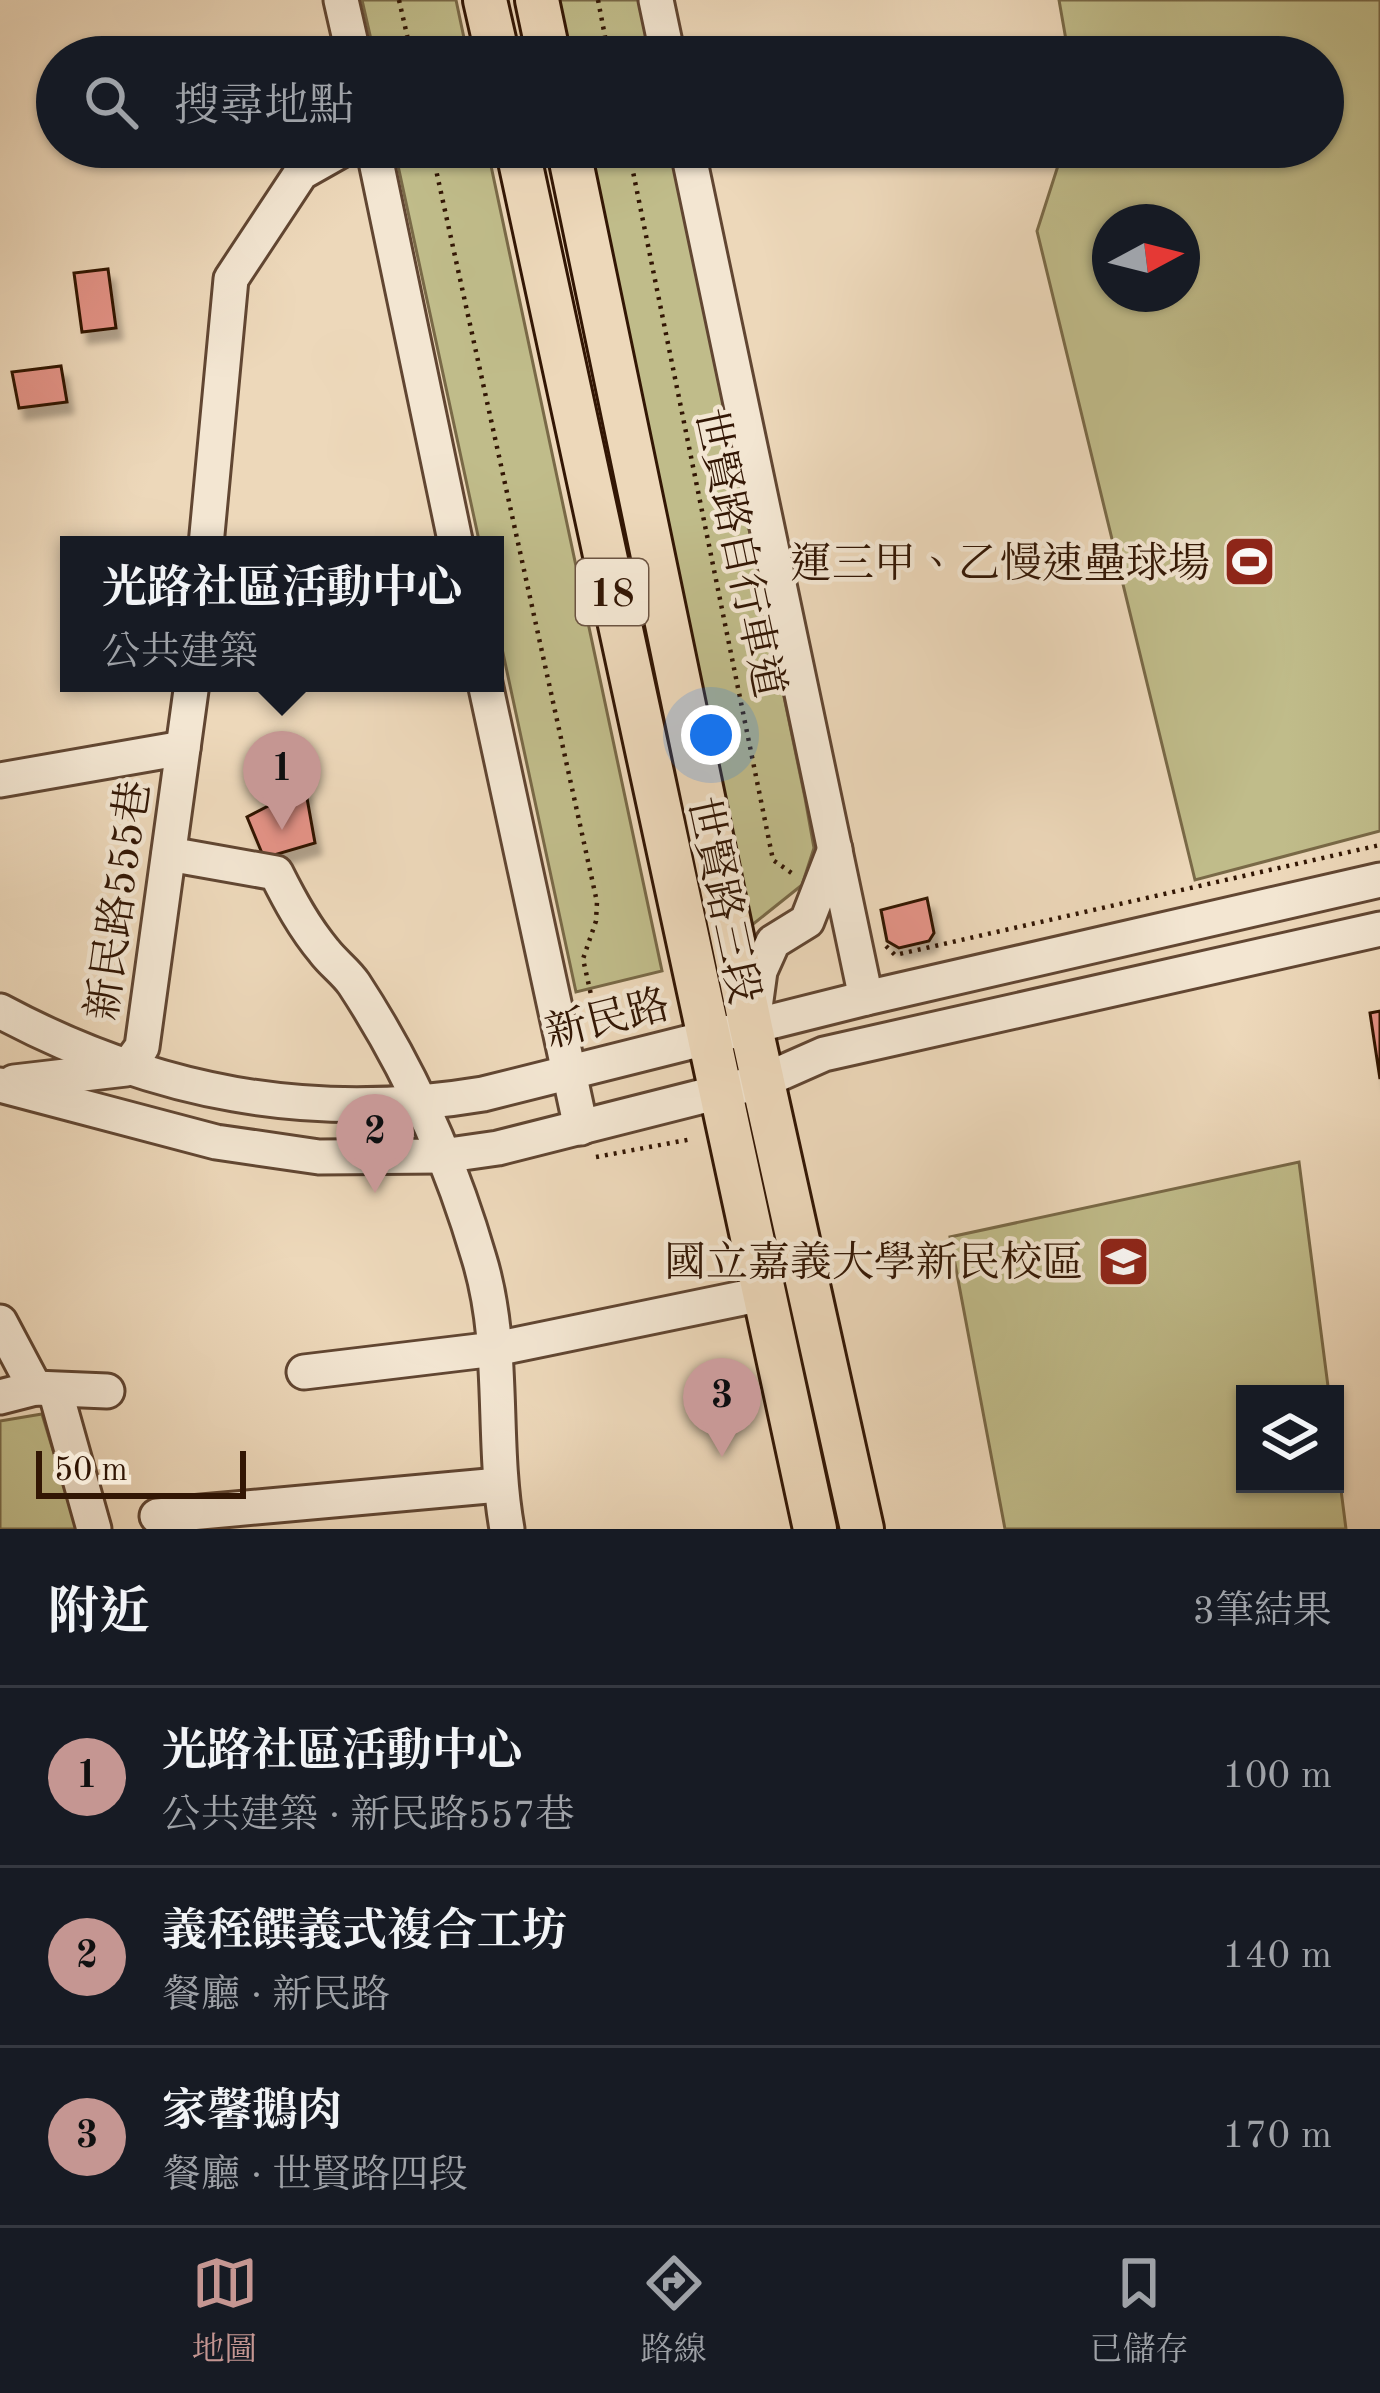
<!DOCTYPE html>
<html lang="zh-TW">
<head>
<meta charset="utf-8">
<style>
  body { margin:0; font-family:"Old Standard TT","Noto Serif TC",serif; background:#20242c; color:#f1f3f6 }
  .controls { position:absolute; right:36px; bottom:36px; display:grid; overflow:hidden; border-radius:0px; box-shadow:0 3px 9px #0004 }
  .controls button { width:108px; height:108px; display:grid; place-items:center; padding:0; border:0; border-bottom:3px solid #363941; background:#171b24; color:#f1f3f6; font:60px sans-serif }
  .compass { position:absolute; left:1092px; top:204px; width:108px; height:108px; border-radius:50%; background:#171b24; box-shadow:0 3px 9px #0004; rotate:83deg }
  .scale { position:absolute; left:36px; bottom:30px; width:210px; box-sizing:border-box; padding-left:12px; border:6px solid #321604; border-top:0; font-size:33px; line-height:42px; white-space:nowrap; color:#321604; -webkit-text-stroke:9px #f3e6d2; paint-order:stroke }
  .you { position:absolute; left:711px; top:735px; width:42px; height:42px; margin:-30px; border:9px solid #fff; border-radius:50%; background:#1a73e8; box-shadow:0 0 0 18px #1a73e833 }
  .badge { display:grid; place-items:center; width:78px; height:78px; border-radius:50%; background:#c59692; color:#111; font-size:39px; font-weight:700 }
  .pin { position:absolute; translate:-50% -99px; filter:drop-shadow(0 3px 6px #0008) }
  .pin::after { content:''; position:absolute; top:63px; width:42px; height:36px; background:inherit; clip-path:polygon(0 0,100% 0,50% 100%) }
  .popup { position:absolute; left:60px; top:536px; width:444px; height:156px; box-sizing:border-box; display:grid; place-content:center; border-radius:0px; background:#171b24; filter:drop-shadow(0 3px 9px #0005); font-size:39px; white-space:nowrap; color:#9ea1a6 }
  .popup b { font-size:45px; color:#f1f3f6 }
  .popup::after { content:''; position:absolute; left:50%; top:100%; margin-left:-24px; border:24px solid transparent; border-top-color:#171b24 }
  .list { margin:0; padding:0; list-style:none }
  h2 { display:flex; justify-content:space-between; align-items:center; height:156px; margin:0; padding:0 48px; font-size:51px }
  h2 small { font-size:39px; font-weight:400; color:#9ea1a6 }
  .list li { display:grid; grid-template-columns:78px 1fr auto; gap:36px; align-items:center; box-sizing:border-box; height:180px; padding:0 48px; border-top:3px solid #363941 }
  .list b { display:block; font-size:45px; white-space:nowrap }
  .list p { margin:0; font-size:39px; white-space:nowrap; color:#9ea1a6 }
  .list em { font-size:39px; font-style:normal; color:#9ea1a6 }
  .icon { flex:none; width:66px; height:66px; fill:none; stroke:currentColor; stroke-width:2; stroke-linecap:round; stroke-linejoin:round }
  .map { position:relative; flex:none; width:1380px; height:1529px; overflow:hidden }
  .search { position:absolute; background:#171b24; box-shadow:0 3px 9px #0004; left:36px; right:36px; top:36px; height:132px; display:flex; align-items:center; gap:30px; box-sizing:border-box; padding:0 42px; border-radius:66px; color:#9ea1a6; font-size:45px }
  .sheet { height:696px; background:#171b24 }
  nav { display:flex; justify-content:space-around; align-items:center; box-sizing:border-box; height:168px; border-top:3px solid #363941; background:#171b24; font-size:33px; color:#9ea1a6 }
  nav a { display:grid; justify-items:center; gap:6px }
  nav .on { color:#c59692 }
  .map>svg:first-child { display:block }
  .green { fill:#c0bc8a; stroke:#796947; stroke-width:3; fill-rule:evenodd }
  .building { fill:#e49387; stroke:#321604; stroke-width:3; filter:url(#shadow) }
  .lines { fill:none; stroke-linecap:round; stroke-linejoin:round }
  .minor-casing { stroke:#614632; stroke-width:39 }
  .major-casing { stroke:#321604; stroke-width:48 }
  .path { stroke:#321604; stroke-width:4.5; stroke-dasharray:3 6; stroke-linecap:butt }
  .minor { stroke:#f3e6d2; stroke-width:33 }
  .major { stroke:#edd8ba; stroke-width:42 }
  .labels { text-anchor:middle; stroke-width:9; stroke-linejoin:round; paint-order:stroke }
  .shield { fill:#f3e6d2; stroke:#6c5442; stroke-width:3 }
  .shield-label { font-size:39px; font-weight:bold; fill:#321604 }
  .street-label { font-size:42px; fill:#321604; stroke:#f3e6d2 }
  .poi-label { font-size:42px; fill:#321604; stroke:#f3e6d2; text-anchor:end }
</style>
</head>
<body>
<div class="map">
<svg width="1380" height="1529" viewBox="0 0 1380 1529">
  <defs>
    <filter id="shadow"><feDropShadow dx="6" dy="11" stdDeviation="3" flood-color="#0004"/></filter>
  </defs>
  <rect width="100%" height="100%" fill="#edd8ba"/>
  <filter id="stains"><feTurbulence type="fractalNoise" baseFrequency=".00167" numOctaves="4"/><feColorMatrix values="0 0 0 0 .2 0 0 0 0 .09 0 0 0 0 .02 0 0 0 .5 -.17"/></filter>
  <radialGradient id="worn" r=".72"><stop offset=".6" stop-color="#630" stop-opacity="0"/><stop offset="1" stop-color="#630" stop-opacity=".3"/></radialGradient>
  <g class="green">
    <polygon points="362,0 456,0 468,57 375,57"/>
    <polygon points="557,0 640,0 652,57 569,57"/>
    <path d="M1059 0H1380V831L1195 880 1037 231 1064 147H1323V57H1069ZM1110 222H1182V294H1110Z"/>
    <polygon points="394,147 487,147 662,971 576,992 495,616 495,545 480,545"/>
    <polygon points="587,147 670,147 805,798 814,848 802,885 747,929"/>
    <polygon points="1299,1162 1329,1394 1245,1394 1245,1484 1335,1484 1335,1443 1346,1529 1005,1529 950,1237"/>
    <polygon points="42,1414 77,1529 0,1529 0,1421"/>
  </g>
  <g class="building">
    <polygon points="108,269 116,328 82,332 74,273"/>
    <polygon points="61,366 67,402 19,408 12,372"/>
    <polygon points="305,787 315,843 264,858 247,817"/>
    <polygon points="927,898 934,933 929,941 899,948 887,941 881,910"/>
    <polygon points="1380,1011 1380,1079 1370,1013"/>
  </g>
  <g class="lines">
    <defs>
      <g id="minor">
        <polyline points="341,0 354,57"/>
        <polyline points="656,0 668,57"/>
        <polyline points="373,147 456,545"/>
        <polyline points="687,147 866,998"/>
        <polyline points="206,545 231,279 301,173 347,147"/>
        <polyline points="485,683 581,1128"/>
        <polyline points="0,780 183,748"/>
        <path d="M169 854 276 873C290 901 304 927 324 951 333 963 346 972 354 984 409 1068 451 1162 479 1258 506 1346 491 1439 507 1529"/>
        <path d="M0 1011C153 1093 311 1123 483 1094L866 998 1380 880"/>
        <polyline points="754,1015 760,971 773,942 807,921 835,849"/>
        <polyline points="14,1082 126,1069 142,1047 192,683"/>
        <polyline points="0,1085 216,1142 319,1157 442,1156 498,1148 763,1081 824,1054 1380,929"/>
        <polyline points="0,1322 35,1388"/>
        <polyline points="304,1372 495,1349 762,1294"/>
        <polyline points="55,1390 94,1529"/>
        <polyline points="0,1397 35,1388 107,1391"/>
        <polyline points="157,1516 499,1485"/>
      </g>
      <g id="major">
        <polyline points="485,0 498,57"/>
        <polyline points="537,0 549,57"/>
        <polyline points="517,147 815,1529"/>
        <polyline points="568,147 751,1028 862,1529"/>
      </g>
    </defs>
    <use href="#minor" class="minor-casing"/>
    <use href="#major" class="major-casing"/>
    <g class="path">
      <polyline points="399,0 412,57"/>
      <polyline points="598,0 609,57"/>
      <polyline points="431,147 597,902 596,921 583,959 594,1008"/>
      <polyline points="628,147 773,860 793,874"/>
      <polyline points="886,946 895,955 1380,845"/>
      <polyline points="596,1157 692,1139"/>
    </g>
    <use href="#minor" class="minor"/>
    <use href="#major" class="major"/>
  </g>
  <defs>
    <symbol id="stadium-square" viewBox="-11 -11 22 22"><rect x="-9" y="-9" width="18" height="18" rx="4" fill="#8f2418" stroke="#f3e6d2"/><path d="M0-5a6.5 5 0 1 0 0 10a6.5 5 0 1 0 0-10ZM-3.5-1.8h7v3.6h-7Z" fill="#fff"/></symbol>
    <symbol id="university-square" viewBox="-11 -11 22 22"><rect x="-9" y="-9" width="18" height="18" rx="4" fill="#8f2418" stroke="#f3e6d2"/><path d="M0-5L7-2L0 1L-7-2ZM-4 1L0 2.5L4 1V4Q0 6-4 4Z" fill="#fff"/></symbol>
  </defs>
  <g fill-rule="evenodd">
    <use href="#stadium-square" x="1220" y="532" width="59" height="59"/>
    <use href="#university-square" x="1094" y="1232" width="59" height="59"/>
  </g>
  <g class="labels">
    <rect class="shield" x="576" y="559" width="72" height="66" rx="9"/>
    <g class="shield-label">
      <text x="612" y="606">18</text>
    </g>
    <g class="street-label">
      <text transform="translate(741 553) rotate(78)" y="15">世賢路自行車道</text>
      <text transform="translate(117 900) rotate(-82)" y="15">新民路555巷</text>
      <text transform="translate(725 900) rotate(78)" y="15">世賢路三段</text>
      <text transform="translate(607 1017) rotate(-14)" y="15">新民路</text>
    </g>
    <g class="poi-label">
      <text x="1210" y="577">運三甲、乙慢速壘球場</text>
      <text x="1084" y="1276">國立嘉義大學新民校區</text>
    </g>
  </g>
  <rect width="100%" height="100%" filter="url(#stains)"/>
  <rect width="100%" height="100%" fill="url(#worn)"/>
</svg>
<div class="controls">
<button><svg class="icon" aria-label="layers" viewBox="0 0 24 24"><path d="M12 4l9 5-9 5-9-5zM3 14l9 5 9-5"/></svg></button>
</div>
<svg class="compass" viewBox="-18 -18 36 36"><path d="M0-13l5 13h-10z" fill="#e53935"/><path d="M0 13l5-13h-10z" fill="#9ea1a6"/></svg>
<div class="scale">50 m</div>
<div class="you"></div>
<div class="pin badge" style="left:282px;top:830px">1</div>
<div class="popup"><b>光路社區活動中心</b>公共建築</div>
<div class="pin badge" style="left:375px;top:1193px">2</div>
<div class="pin badge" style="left:722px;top:1457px">3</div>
<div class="search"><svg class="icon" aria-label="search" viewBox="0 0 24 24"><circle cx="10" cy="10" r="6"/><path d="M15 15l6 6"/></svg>搜尋地點</div>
</div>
<section class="sheet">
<h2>附近<small>3筆結果</small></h2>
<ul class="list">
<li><span class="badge">1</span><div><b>光路社區活動中心</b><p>公共建築 · 新民路557巷</p></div><em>100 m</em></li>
<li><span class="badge">2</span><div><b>義秷饌義式複合工坊</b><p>餐廳 · 新民路</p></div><em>140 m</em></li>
<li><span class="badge">3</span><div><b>家馨鵝肉</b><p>餐廳 · 世賢路四段</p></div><em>170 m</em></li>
</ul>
</section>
<nav>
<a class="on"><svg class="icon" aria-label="map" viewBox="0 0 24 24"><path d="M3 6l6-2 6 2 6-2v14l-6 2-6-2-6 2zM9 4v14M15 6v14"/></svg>地圖</a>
<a><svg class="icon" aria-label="directions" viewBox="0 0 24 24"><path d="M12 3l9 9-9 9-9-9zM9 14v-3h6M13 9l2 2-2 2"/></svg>路線</a>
<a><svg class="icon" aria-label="saved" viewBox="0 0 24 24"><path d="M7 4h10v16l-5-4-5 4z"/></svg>已儲存</a>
</nav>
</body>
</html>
